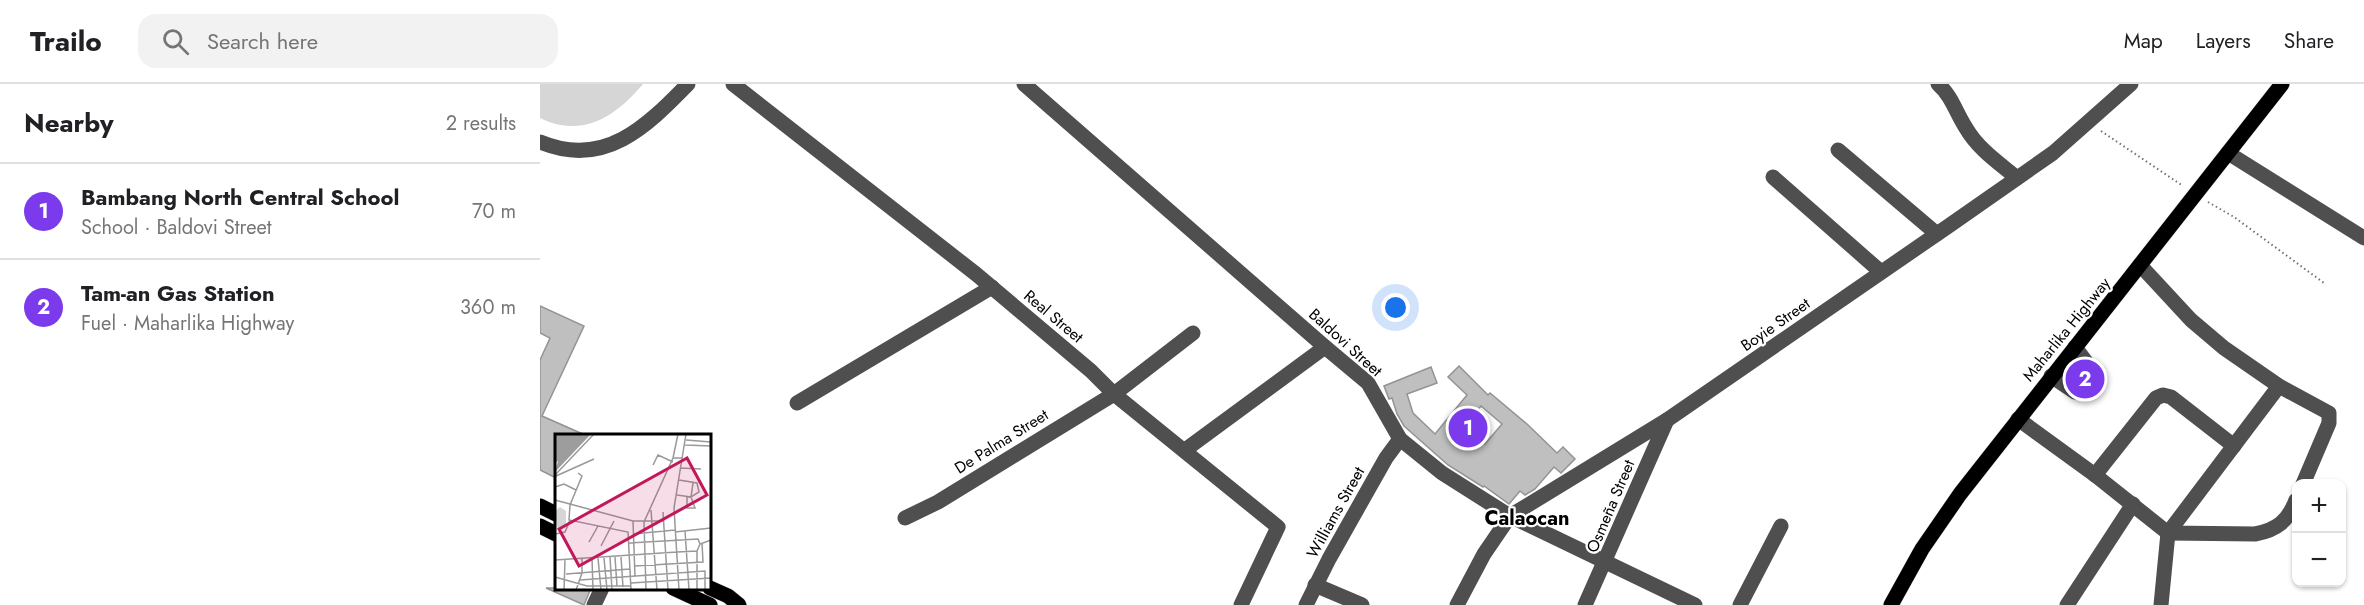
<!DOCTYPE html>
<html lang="en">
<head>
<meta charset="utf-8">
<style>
  body { margin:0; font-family:Jost,sans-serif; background:#f2f2f2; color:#202124 }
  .controls { position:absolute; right:18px; bottom:18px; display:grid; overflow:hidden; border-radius:12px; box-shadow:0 2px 4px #0004 }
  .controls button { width:54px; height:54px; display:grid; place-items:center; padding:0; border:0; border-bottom:2px solid #e0e0e0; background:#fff; color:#202124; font:30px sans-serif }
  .you { position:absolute; left:856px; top:224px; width:21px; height:21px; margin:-15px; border:4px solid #fff; border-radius:50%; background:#1a73e8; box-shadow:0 0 0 9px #1a73e833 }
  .badge { display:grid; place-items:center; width:39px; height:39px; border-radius:50%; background:#7c3aed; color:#fff; font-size:20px; font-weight:700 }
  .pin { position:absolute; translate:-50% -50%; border:3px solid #fff; box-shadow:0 2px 6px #0006 }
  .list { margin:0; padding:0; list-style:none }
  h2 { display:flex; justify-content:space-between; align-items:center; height:78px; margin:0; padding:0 24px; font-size:26px }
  h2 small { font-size:20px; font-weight:400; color:#757577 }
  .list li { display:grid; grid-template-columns:39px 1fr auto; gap:18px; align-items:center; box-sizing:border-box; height:96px; padding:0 24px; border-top:2px solid #e0e0e0 }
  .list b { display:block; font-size:22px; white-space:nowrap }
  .list p { margin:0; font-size:20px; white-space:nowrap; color:#757577 }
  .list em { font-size:20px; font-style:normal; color:#757577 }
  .icon { flex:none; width:33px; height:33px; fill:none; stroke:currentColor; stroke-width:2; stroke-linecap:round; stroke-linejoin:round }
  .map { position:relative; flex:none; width:1824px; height:521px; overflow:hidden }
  header { display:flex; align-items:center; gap:36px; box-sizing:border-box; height:84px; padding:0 30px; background:#fff; border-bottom:2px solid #e0e0e0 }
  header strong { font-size:28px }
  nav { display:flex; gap:33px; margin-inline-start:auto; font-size:21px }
  .search { width:420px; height:54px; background:#f2f2f2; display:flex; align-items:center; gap:15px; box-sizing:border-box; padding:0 21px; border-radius:18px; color:#757577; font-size:22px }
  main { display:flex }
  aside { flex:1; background:#fff }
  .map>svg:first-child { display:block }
  .green { fill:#d6d6d6 }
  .building { fill:#bfbfbf; stroke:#939393; stroke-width:1.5; fill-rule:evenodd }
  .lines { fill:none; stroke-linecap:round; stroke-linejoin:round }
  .major-casing { stroke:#dbdbdb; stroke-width:16 }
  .path { stroke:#717171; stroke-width:2; stroke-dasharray:1.5 3; stroke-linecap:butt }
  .minor { stroke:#4f4f4f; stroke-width:15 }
  .major { stroke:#000; stroke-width:15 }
  .labels { text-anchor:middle; stroke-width:4.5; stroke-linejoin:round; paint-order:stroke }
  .street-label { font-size:16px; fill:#000; stroke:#fff }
  .quarter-label { font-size:20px; font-weight:bold; fill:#000; stroke:#fff }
  .inset-road { fill:none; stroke:#999; stroke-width:1.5 }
  .view { fill:#c2185b; fill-opacity:0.15; stroke:#c2185b; stroke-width:3 }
  .inset-edge { fill:none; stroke:#000; stroke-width:3 }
</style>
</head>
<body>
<header>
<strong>Trailo</strong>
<div class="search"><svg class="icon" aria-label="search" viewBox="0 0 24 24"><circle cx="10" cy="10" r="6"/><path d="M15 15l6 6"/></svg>Search here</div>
<nav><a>Map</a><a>Layers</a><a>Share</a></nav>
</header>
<main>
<aside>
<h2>Nearby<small>2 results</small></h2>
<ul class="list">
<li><span class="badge">1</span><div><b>Bambang North Central School</b><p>School · Baldovi Street</p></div><em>70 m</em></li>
<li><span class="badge">2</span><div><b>Tam-an Gas Station</b><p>Fuel · Maharlika Highway</p></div><em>360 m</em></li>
</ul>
</aside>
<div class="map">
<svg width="1824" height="521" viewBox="0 0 1824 521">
  <rect width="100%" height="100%" fill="#fff"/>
  <path class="green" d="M0 0H103C76 32 43 55 0 34Z"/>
  <g class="building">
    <polygon points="0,222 44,242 2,332 45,351 16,351 16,394 0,386 0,276 10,254 0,249"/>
    <path d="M919 282 948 311 950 309 987 340 1017 369 1023 363 1035 375 1021 389 1014 383 995 405 985 411 980 407 969 420 944 402 943 403 908 381 864 342 857 330 852 314 849 315 844 302 891 283 897 299 867 310 873 329 895 350 927 311 908 293ZM941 322 962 340 945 360 925 342Z"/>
    <polygon points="6,504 51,504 44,521"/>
  </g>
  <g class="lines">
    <defs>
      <g id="major">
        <polyline points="0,422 16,430"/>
        <polyline points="0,442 16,450"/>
        <polyline points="133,504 170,521"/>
        <polyline points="170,504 188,512 199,521"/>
        <polyline points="1351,521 1382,465 1420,410 1742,0"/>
      </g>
    </defs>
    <use href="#major" class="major-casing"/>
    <g class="path">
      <polyline points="1561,47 1643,102"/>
      <polyline points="1668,118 1694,133 1784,199"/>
    </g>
    <g class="minor">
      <polyline points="193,0 436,190 551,287 574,310 738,443 701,521"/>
      <polyline points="484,0 785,263 828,299 860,355 902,389 970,432 1155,521"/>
      <path d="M1398 0C1412 12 1416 29 1426 44 1438 65 1459 79 1477 94"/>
      <path d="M0 58C64 85 106 43 148 0"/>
      <polyline points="1298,66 1397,150"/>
      <polyline points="1688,69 1824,154"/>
      <polyline points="1233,93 1341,188"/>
      <polyline points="1600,181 1651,236 1684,264 1739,302 1789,329 1789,339 1763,400"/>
      <polyline points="1511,292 1535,308 1542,306 1552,286 1535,263"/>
      <polyline points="257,319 452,203"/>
      <path d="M1478 335 1555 391 1628 449 1715 450C1737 446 1748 437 1756 416"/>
      <polyline points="645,366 785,263"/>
      <polyline points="1555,391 1616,314 1623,311 1631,313 1694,362"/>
      <polyline points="365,434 398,418 574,310 653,249"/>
      <polyline points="775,501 822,521"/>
      <polyline points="54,521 62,504"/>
      <polyline points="766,521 789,475 846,374 860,355"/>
      <polyline points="917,521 944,470 970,432 1127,336 1410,141 1513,69 1591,0"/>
      <polyline points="1045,521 1127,336"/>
      <polyline points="1200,521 1241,442"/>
      <polyline points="1527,521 1593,420"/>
      <polyline points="1621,521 1628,449 1739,302"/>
    </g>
    <use href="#major" class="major"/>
  </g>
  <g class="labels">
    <g class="street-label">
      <text transform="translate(514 232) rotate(40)" y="6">Real Street</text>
      <text transform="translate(1235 240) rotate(-35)" y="6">Boyie Street</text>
      <text transform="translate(1526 245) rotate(-51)" y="6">Maharlika Highway</text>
      <text transform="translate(806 258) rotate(42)" y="6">Baldovi Street</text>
      <text transform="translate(461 357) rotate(-32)" y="6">De Palma Street</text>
      <text transform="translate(1070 422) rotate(-67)" y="6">Osmeña Street</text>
      <text transform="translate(795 428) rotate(-61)" y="6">Williams Street</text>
    </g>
    <g class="quarter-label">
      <text x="987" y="441">Calaocan</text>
    </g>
  </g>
  <g transform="translate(15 350)">
    <rect width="156" height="156" fill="#fff"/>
    <path d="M5 73 11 77V93L3 97 0 77Z" fill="#d6d6d6"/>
    <path d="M0 0H36L0 38 3 27 0 29Z" fill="#9d9d9d"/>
    <path class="inset-road" d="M131 6 156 8M130 11 156 12M118 24 123 0M98 31 103 21 118 28M126 34 146 35M23 39 27 42 15 71 14 86 73 98 76 156M0 41 39 0M1 42 39 25M0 53 9 50 21 56M122 61 136 63 144 58 142 49 124 46M132 63V74H140L136 63 138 49M0 66 78 87H109M96 76 102 156M108 78 113 156M78 87 80 143M130 97 134 156M120 98 156 94M0 100 10 98 15 86M78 100 120 96M34 108 43 92M74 109 143 105 145 110M46 112 59 87M142 117V156M122 118 142 117 145 110 156 106M55 123 57 156M60 123 62 152M66 123 68 153M37 124 38 156M43 124 46 156M49 124 52 156M0 126 122 118M79 132 148 128 147 109M11 140 75 135M0 143 32 152H76M25 146 150 137V156M76 149 156 144M9 156 10 126M21 156 27 139V125M91 156 89 88 118 24H127M124 156 119 74 131 0"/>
    <path class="view" d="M132 24 152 61 24 132 4 95Z"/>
    <rect width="156" height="156" class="inset-edge"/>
  </g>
</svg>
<div class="controls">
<button>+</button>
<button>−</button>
</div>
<div class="you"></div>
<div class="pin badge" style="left:928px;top:344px">1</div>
<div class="pin badge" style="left:1545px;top:295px">2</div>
</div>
</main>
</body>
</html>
